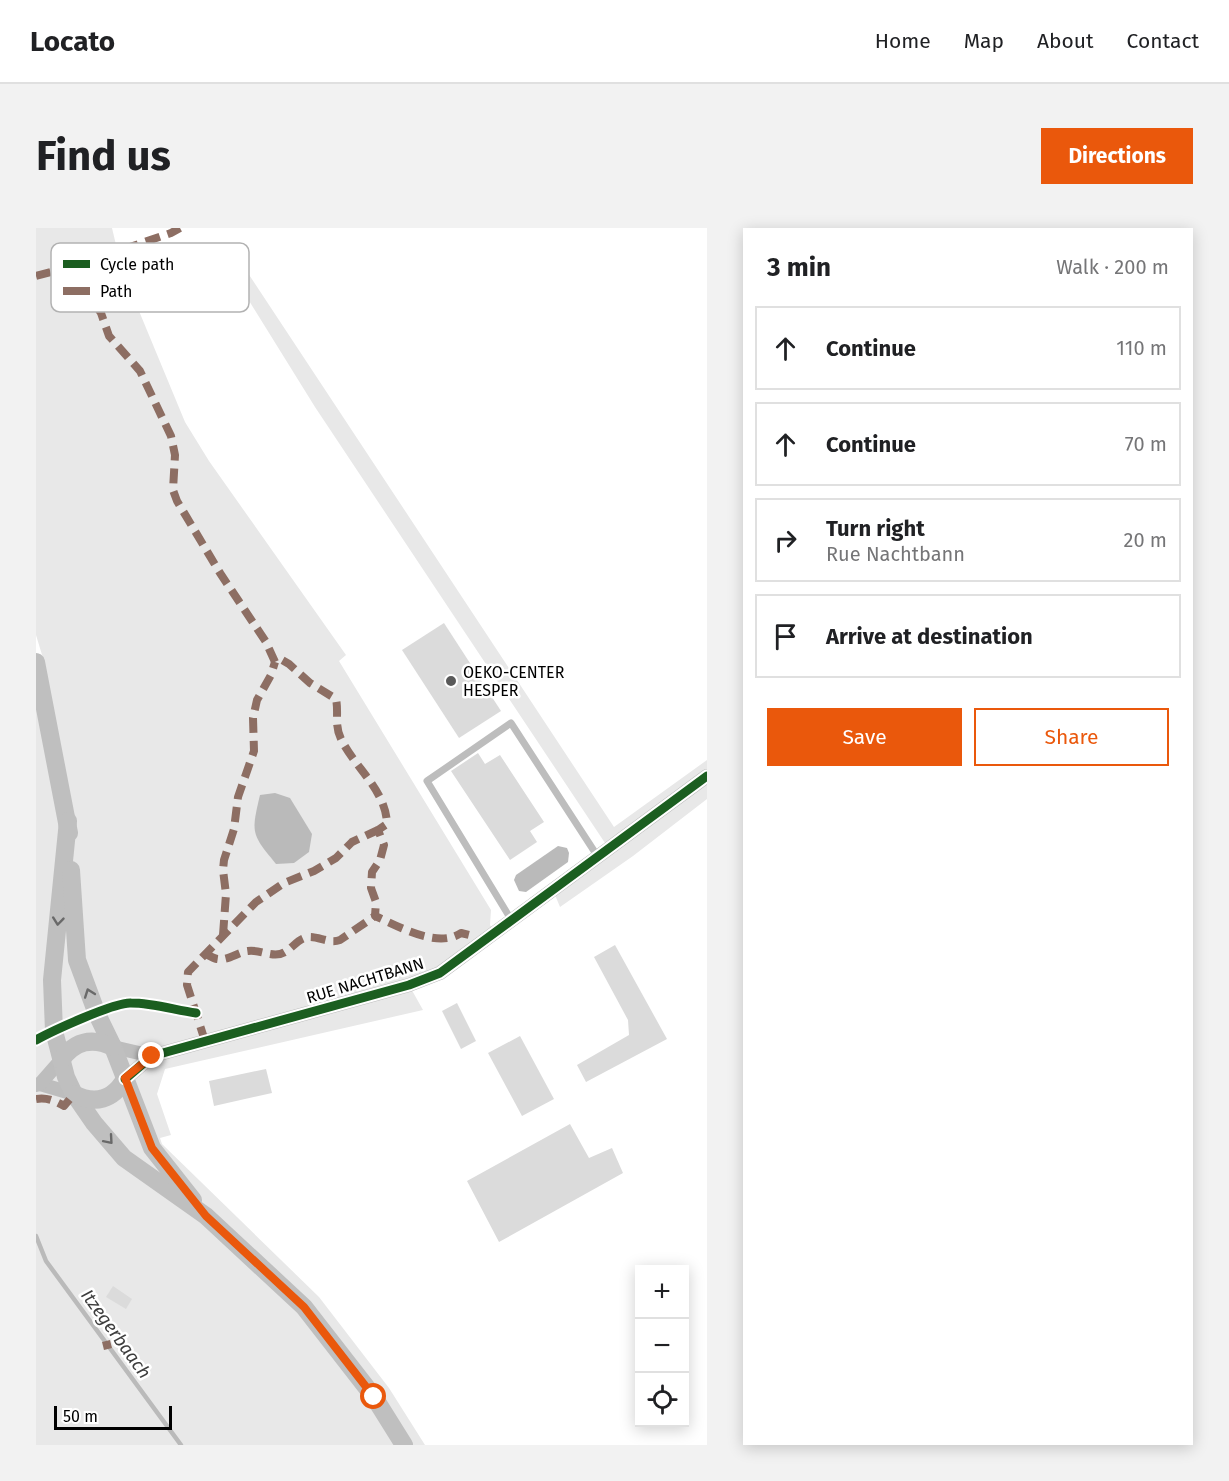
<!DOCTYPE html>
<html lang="en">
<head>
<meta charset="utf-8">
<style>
  body { margin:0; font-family:"Fira Sans",sans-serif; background:#f2f2f2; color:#202124 }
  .controls { position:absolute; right:18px; bottom:18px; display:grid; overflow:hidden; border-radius:0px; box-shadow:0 3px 15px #0003 }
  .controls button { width:54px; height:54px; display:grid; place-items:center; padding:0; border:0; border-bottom:2px solid #e0e0e0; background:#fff; color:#202124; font:30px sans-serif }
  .scale { position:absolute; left:18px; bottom:15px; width:118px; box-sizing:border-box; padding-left:6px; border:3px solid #000; border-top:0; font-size:16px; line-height:21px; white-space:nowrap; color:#000; -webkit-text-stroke:4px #fff; paint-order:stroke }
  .stop { position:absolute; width:18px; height:18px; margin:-14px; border:4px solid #ea580c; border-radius:50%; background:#fff }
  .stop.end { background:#ea580c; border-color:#fff; box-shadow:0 2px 6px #0008 }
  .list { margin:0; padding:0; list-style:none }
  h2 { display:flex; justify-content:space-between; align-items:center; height:78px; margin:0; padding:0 24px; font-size:26px }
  h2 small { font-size:20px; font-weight:400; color:#757577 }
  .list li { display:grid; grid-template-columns:39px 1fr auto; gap:18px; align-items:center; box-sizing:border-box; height:84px; margin:0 12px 12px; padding:0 12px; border:2px solid #e0e0e0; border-radius:0px }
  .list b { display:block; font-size:22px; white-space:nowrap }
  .list p { margin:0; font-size:20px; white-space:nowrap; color:#757577 }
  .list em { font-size:20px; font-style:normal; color:#757577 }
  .actions { display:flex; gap:12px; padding:18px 24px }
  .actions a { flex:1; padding:14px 0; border:2px solid #ea580c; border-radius:0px; text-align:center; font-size:21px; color:#ea580c }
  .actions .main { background:#ea580c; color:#fff }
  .icon { flex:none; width:33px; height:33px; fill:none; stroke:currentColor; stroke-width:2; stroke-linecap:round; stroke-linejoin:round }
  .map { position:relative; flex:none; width:671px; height:1217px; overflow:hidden; border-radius:0px }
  header { display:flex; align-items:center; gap:36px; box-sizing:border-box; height:84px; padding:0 30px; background:#fff; border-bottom:2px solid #e0e0e0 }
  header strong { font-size:28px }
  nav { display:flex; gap:33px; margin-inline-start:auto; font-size:21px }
  .intro { display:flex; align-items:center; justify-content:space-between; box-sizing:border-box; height:144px; padding:0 36px }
  h1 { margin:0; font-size:42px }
  .button { padding:15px 27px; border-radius:0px; background:#ea580c; color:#fff; font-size:21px; font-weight:700 }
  main { display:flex; gap:36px; padding:0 36px }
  aside { flex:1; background:#fff; border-radius:0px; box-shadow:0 3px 15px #0003 }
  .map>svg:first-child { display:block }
  .green { fill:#e8e8e8 }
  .water { fill:#bababa }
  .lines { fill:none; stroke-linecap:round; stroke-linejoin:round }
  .stream { stroke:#bababa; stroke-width:4.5 }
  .building { fill:#dbdbdb }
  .service { stroke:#bdbdbd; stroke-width:7 }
  .minor { stroke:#bdbdbd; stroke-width:14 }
  .secondary { stroke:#bfbfbf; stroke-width:18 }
  .quiet { stroke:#8d6e63; stroke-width:8; stroke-dasharray:15 8; stroke-linecap:butt }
  .cycleway-casing { stroke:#fff; stroke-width:13 }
  .cycleway { stroke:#1b5e20; stroke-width:9 }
  .oneway { stroke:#696969 }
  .route { stroke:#ea580c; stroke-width:8 }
  .poi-dot { fill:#595959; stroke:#fff; stroke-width:2 }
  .labels { text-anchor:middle; stroke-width:5; stroke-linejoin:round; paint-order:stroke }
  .poi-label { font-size:16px; fill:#000; stroke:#fff; text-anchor:start }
  .street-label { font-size:16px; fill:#000; stroke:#fff }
  .water-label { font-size:18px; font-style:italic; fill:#3d3d3d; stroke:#fff }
  .key { fill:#fff; stroke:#b2b2b2; stroke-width:1.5 }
  .key-label { font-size:16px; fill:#000 }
</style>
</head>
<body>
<header>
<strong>Locato</strong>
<nav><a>Home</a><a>Map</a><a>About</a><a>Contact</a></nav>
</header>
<div class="intro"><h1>Find us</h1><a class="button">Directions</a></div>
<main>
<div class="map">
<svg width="671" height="1217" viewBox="0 0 671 1217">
  <rect width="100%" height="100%" fill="#fff"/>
  <g class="green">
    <polygon points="0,0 76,0 86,42 149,194 173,233 310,427 303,433 455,682 454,697 459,705 373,757 387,782 129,841 121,866 135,907 124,910 126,916 283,1069 353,1160 389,1217 0,1217 0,443 10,440 0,407"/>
    <polygon points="196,21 578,599 671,532 671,571 597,628 524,679 517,662 573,621 279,179 184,26"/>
  </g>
  <g class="water">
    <path d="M239 565 254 570 276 606 273 624 258 635 240 636C215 606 215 605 224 567Z"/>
    <polygon points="522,618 531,620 533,625 532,634 490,664 483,663 478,652 480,647"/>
  </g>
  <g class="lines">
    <polyline class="stream" points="0,1008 10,1033 145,1217"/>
  </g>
  <g class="building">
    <polygon points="408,395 465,483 423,510 366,422"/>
    <polygon points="442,525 449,536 464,527 508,594 494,603 501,614 474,632 415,543"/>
    <polygon points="579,717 631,811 550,854 541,837 593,807 592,792 558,729"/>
    <polygon points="421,775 440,813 425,821 406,783"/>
    <polygon points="484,808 518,871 486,888 452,825"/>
    <polygon points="230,841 236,865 178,878 173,853"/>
    <polygon points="534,896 553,930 576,920 587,945 463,1014 431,953"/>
    <polygon points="77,1058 96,1071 90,1081 70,1069"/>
  </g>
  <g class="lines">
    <polyline class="service" points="476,693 391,553 475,495 562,629"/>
    <g class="minor">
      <polyline points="77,819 116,828"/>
      <polyline points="89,851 116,828 373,757 404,745 671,548"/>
      <polyline points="4,856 38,866"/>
      <polyline points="0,857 4,856 25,832"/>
    </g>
    <g class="secondary">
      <polyline points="0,434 33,605"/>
      <polyline points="32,593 16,752 18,803 30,849 38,866 58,895 88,930 170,988 268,1079 338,1169 368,1217"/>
      <polyline points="35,642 41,732 61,786 77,819 116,920 157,972"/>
      <path d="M25 832C39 813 56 809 77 819"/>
      <path d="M38 866C59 877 77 872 89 851"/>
    </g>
    <g class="quiet">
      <path d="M41 37 51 64 65 85 73 108 104 143 135 208 139 227 137 262 141 273 184 345 230 414 239 434 246 432 253 436 274 455 300 471C303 485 298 497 305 511 319 540 350 562 351 596L342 602 348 617 344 632 336 644 335 660 340 674 339 688C362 698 401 721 425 705L433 707 442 719"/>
      <polyline points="0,48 41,37 135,5 144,0"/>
      <polyline points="187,707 190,666 187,642 188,632 198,601 202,569 218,523 217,490 221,472 235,447 239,434"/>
      <path d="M168 725C172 727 177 730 181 731 192 733 202 724 212 723 224 721 238 731 249 724 258 719 261 711 272 709 283 708 293 716 304 712L339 688"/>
      <polyline points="169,813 151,757 152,744 220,674 248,655 278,643 300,630 316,614 342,602"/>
      <path d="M0 871C11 869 19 873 28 878L38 866"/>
      <polyline points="67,1118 75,1116"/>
    </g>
    <defs>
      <g id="cycleway">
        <path d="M0 812C16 803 79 774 95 775 117 775 139 782 160 785"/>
        <polyline points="89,851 116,828 373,757 404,745 671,548"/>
      </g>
    </defs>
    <use href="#cycleway" class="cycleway-casing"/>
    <use href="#cycleway" class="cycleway"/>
  </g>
  <defs><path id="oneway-chevron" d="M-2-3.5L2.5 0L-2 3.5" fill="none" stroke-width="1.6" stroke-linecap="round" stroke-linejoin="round" transform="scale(1.5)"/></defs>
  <g class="oneway">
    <use href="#oneway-chevron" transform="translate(22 693) rotate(96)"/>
    <use href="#oneway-chevron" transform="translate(53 765) rotate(-110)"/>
    <use href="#oneway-chevron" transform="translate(73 912) rotate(49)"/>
  </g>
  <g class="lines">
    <polyline class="route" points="116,828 89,850 116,920 170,988 268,1079 338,1169"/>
  </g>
  <circle class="poi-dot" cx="415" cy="453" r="6"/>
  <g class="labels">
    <g class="poi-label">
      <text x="427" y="450">OEKO-CENTER<tspan x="427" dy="18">HESPER</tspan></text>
    </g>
    <g class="street-label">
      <text transform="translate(329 752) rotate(-17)" y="6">RUE NACHTBANN</text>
    </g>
    <g class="water-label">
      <text transform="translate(80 1106) rotate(54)" y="6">Itzegerbaach</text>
    </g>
  </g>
  <rect x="15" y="15" width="198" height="69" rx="9" class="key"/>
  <rect x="27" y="32" width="27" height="8" fill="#1b5e20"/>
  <rect x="27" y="59" width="27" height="8" fill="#8d6e63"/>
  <g class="key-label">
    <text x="64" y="42">Cycle path</text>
    <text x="64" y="69">Path</text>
  </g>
</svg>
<div class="controls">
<button>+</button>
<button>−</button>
<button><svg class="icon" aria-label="locate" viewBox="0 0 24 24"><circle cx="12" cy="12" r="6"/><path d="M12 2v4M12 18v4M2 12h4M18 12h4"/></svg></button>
</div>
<div class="scale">50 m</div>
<div class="stop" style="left:338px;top:1169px"></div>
<div class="stop end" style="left:116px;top:828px"></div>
</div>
<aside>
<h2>3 min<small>Walk · 200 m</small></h2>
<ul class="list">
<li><svg class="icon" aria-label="ahead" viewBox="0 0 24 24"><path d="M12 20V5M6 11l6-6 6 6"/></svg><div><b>Continue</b></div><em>110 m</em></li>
<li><svg class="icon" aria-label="ahead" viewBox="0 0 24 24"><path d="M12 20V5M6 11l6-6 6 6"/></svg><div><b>Continue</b></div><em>70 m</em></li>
<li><svg class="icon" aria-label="right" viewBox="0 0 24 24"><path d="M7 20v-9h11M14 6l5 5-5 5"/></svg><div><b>Turn right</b><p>Rue Nachtbann</p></div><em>20 m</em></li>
<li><svg class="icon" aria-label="arrive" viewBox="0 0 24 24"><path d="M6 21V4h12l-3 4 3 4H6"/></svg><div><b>Arrive at destination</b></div></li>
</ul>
<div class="actions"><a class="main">Save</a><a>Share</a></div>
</aside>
</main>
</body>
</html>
